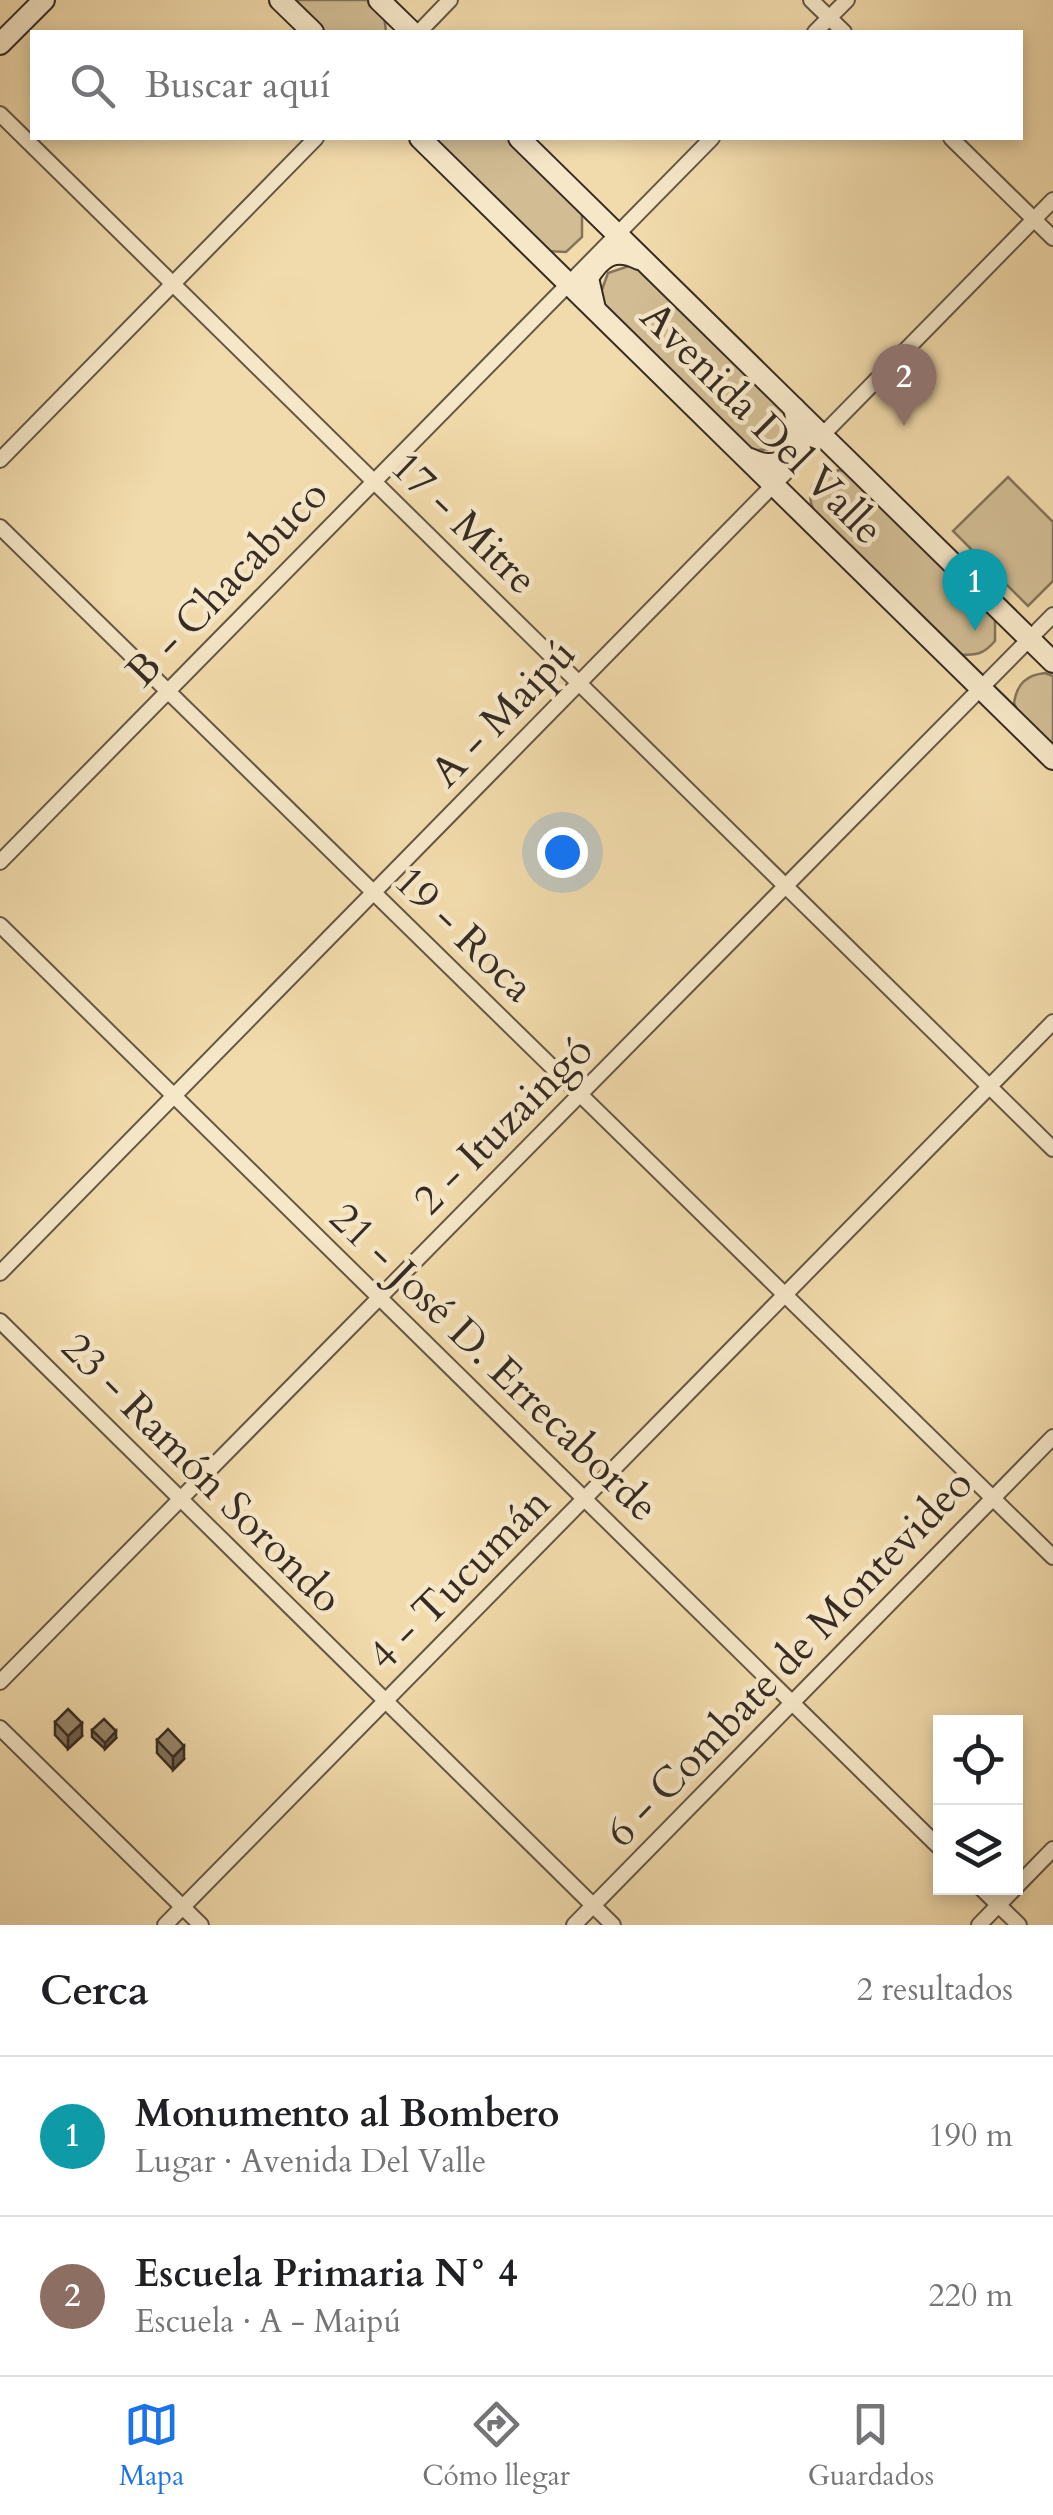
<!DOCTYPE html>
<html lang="es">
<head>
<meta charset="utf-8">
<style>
  body { margin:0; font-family:Cardo,serif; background:#f2f2f2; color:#202124 }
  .controls { position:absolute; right:30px; bottom:30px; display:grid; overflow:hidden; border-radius:0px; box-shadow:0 5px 15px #0003 }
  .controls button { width:90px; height:90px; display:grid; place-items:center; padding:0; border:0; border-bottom:2px solid #e0e0e0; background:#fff; color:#202124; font:50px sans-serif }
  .you { position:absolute; left:562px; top:852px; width:35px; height:35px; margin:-25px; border:8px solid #fff; border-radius:50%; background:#1a73e8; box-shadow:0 0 0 15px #1a73e833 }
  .badge { display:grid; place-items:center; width:65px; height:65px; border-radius:50%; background:#1a73e8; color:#fff; font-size:32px; font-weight:700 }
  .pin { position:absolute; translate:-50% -82px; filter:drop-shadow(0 2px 5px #0008) }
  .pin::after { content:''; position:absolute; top:52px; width:35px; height:30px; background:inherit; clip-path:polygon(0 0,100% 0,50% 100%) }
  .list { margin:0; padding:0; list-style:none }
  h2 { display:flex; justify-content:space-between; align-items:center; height:130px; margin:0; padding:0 40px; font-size:42px }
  h2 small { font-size:32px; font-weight:400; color:#757577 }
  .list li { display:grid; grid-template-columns:65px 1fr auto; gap:30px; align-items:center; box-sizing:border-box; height:160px; padding:0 40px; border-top:2px solid #e0e0e0 }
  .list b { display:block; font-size:38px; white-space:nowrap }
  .list p { margin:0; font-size:32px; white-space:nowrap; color:#757577 }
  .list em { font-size:32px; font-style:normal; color:#757577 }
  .icon { flex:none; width:55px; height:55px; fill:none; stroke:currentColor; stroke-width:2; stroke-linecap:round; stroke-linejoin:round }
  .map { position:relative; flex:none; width:1053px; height:1925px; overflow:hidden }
  .search { position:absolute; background:#fff; box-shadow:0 5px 15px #0003; left:30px; right:30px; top:30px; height:110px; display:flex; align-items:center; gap:25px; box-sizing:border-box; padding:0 35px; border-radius:0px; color:#757577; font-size:38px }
  .sheet { height:450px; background:#fff }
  nav { display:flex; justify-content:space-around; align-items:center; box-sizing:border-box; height:140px; border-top:2px solid #e0e0e0; background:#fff; font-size:28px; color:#757577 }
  nav a { display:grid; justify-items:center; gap:5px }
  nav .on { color:#1a73e8 }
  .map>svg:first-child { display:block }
  .green { fill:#d1bc94; stroke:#84745c; stroke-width:2.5 }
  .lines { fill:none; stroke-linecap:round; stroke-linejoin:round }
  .street-casing { stroke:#655746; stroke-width:18 }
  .secondary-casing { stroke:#362b24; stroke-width:24 }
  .street { stroke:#f6e7c8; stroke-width:14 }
  .secondary { stroke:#f6e7c8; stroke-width:20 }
  .wall { fill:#82735b; stroke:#362b24; stroke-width:2.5 }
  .shaded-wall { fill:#6a5e4a; stroke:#362b24; stroke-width:2.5 }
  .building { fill:#97866a; stroke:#362b24; stroke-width:2.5 }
  .labels { text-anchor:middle; stroke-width:9; stroke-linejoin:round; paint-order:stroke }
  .street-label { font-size:42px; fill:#362b24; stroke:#f6e7c8 }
</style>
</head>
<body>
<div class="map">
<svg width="1053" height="1925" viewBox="0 0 1053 1925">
  <rect width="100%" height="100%" fill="#f1daab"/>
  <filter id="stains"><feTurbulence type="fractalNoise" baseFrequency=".002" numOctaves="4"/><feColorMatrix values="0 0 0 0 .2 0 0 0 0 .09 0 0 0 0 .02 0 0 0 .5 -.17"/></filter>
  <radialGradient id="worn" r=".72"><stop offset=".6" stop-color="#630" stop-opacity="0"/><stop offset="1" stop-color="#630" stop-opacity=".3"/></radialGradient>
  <g class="green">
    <polygon points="292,0 369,0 384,15 386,32 325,32"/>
    <polygon points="431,138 508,138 582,211 582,237 566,252 546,251"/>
    <path d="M632 265 644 269 787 410V436C775 450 768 450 751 450L607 308 600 295 608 273Z"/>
    <path d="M840 470 852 474 995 615V641C983 655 976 655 959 655L815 513C803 490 815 473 840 470Z"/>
    <polygon points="1008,477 1053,522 1053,581 1028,606 953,531"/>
    <path d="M1045 673 1053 676V748L1020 716 1014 703C1017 684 1026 675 1045 673Z"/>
  </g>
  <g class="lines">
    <defs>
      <g id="street">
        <polyline points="811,0 844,32"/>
        <polyline points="419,32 450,0"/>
        <polyline points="815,32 847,0"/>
        <polyline points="0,114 1053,1149"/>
        <polyline points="951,138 1053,238"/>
        <polyline points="0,460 316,138"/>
        <polyline points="0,527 1053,1557"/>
        <polyline points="0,862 712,138"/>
        <polyline points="0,925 940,1848"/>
        <polyline points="0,1273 1053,200"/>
        <polyline points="0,1321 613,1925"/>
        <polyline points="0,1682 1053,615"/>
        <polyline points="0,1728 201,1925"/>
        <polyline points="981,1888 1019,1925"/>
        <polyline points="165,1925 1053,1022"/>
        <polyline points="574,1925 1053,1437"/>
        <polyline points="979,1925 1053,1849"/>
      </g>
      <g id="secondary">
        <polyline points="280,0 313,32"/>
        <polyline points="379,0 412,32"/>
        <polyline points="0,44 44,0"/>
        <polyline points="420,138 1053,759"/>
        <polyline points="519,138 1053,662"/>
        <path d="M595 309 588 278C601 256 615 247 639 259"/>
        <path d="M750 459C774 471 788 461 801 440L794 408"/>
      </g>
    </defs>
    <use href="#street" class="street-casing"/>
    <use href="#secondary" class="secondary-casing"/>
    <use href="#street" class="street"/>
    <use href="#secondary" class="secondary"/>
  </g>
  <g class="wall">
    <polygon points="55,1722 82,1736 68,1749 55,1735"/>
    <polygon points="92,1730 116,1738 105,1749 92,1737"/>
    <polygon points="157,1740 184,1759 173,1770 157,1753"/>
  </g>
  <g class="shaded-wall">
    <polygon points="82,1723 82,1736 68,1749 68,1736"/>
    <polygon points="116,1731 116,1738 105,1749 105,1743"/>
    <polygon points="184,1746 184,1759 173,1770 173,1757"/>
  </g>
  <g class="building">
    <polygon points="68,1709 82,1723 68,1736 55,1722"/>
    <polygon points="104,1719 116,1731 105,1743 92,1730"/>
    <polygon points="168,1729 184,1746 173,1757 157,1740"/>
  </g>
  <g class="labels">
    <g class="street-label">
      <text transform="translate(763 422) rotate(45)" y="15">Avenida Del Valle</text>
      <text transform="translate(465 522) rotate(44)" y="15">17 - Mitre</text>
      <text transform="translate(226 582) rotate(-46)" y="15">B - Chacabuco</text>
      <text transform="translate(502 712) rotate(-46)" y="15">A - Maipú</text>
      <text transform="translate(465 933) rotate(44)" y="15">19 - Roca</text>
      <text transform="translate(502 1124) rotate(-45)" y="15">2 - Ituzaingó</text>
      <text transform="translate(495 1361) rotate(44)" y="15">21 - José D. Errecaborde</text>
      <text transform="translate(203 1472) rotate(45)" y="15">23 - Ramón Sorondo</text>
      <text transform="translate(458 1578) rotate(-45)" y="15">4 - Tucumán</text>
      <text transform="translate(788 1657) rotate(-46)" y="15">6 - Combate de Montevideo</text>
    </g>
  </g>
  <rect width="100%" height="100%" filter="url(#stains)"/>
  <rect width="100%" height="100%" fill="url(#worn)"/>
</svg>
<div class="controls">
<button><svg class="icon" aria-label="locate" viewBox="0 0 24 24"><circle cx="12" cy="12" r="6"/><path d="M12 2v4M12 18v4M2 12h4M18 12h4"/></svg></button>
<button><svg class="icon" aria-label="layers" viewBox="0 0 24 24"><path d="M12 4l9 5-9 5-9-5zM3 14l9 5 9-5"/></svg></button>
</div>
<div class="you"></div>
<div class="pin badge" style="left:975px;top:631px;background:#0f9aa8">1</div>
<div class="pin badge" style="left:904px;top:426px;background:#8d6e63">2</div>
<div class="search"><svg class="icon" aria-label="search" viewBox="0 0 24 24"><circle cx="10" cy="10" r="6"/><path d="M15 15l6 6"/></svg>Buscar aquí</div>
</div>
<section class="sheet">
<h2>Cerca<small>2 resultados</small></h2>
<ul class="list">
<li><span class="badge" style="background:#0f9aa8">1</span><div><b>Monumento al Bombero</b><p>Lugar · Avenida Del Valle</p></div><em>190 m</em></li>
<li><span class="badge" style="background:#8d6e63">2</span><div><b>Escuela Primaria N° 4</b><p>Escuela · A - Maipú</p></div><em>220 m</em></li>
</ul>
</section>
<nav>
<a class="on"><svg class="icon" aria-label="map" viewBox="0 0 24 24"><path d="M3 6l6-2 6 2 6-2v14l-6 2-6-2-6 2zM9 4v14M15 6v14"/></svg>Mapa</a>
<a><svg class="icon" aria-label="directions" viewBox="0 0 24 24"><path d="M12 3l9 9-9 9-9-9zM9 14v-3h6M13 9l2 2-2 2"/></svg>Cómo llegar</a>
<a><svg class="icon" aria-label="saved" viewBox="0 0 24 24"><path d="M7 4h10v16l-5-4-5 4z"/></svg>Guardados</a>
</nav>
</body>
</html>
